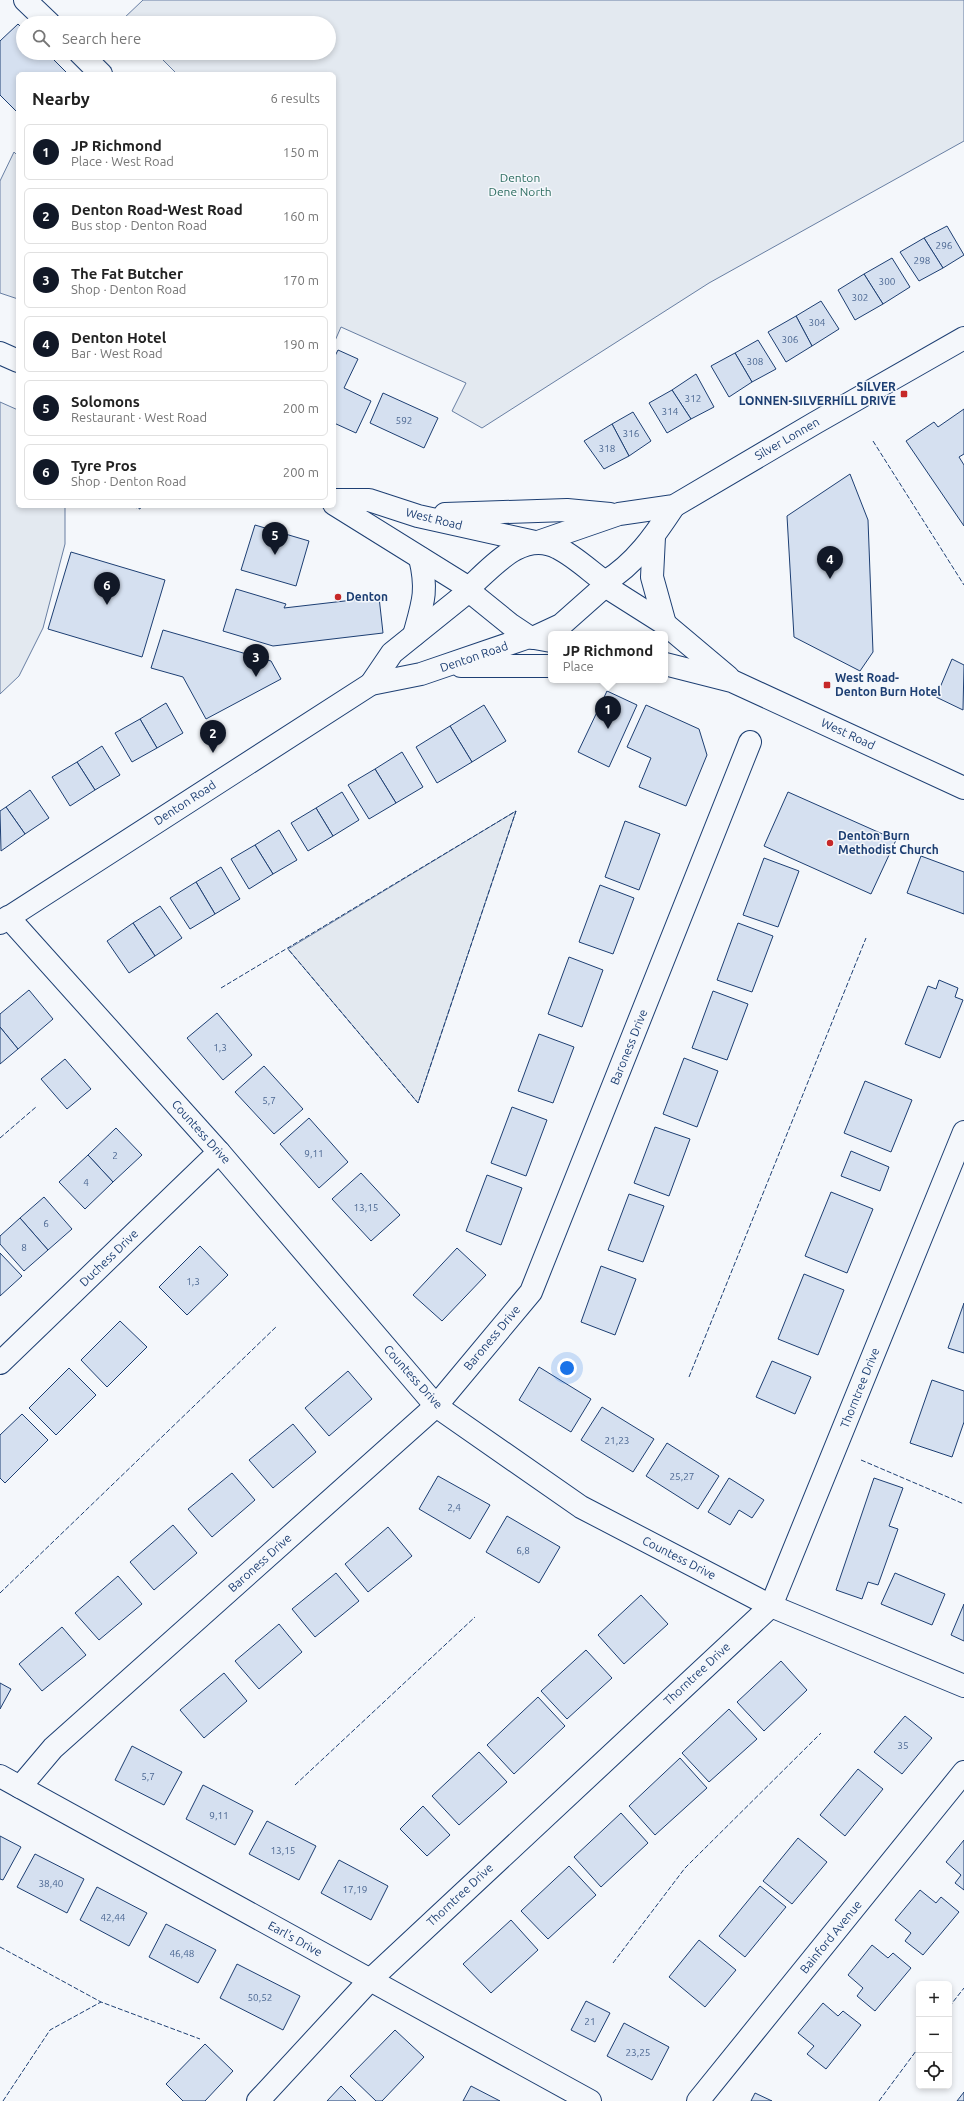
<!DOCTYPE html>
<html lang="en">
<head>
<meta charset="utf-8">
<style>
  body { margin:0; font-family:Ubuntu,sans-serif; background:#f6f6f6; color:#222 }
  .controls { position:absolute; right:12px; bottom:12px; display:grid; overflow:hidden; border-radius:6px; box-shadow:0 2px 6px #0003 }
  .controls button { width:36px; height:36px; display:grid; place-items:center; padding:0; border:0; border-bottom:1px solid #e0e0e0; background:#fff; color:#222; font:20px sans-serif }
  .you { position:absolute; left:567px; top:1368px; width:14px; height:14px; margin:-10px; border:3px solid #fff; border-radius:50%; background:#1a73e8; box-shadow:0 0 0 6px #1a73e833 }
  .badge { display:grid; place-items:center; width:26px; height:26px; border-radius:50%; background:#111827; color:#fff; font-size:13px; font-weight:700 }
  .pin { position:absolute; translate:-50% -33px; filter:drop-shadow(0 1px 2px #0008) }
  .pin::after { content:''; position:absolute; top:21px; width:14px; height:12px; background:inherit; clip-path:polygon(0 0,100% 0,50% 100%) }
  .popup { position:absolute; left:548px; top:631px; width:120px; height:52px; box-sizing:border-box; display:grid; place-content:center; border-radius:6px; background:#fff; filter:drop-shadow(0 1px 3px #0005); font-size:13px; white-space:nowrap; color:#767676 }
  .popup b { font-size:15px; color:#222 }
  .popup::after { content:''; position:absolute; left:50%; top:100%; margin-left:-8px; border:8px solid transparent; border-top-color:#fff }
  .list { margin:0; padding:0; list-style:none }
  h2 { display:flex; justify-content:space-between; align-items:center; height:52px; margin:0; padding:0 16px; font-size:17px }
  h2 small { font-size:13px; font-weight:400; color:#767676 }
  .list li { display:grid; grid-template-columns:26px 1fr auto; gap:12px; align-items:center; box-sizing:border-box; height:56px; margin:0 8px 8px; padding:0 8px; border:1px solid #e0e0e0; border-radius:6px }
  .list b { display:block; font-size:15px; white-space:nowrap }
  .list p { margin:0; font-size:13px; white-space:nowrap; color:#767676 }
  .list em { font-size:13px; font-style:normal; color:#767676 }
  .icon { flex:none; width:22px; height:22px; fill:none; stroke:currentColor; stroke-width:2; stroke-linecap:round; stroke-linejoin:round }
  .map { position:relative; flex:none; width:964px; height:2101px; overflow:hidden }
  .search { position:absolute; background:#fff; box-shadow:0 2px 6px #0003; left:16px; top:16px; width:320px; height:44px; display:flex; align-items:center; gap:10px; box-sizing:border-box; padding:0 14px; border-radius:22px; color:#767676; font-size:15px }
  .panel { position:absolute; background:#fff; box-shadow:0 2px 6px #0003; left:16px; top:72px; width:320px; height:436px; border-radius:6px }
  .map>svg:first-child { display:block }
  .green { fill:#e3e9f0; stroke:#687fa3 }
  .building { fill:#d5e0f0; stroke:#1d3f73 }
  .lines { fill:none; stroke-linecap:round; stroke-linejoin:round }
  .minor-casing { stroke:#1d3f73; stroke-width:24 }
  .major-casing { stroke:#1d3f73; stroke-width:24 }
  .minor { stroke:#f4f7fb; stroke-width:22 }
  .major { stroke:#f4f7fb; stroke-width:22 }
  .fence { stroke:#1d3f73; stroke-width:1; stroke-dasharray:5 2; stroke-linecap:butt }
  .poi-dot { fill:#c62828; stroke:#f4f7fb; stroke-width:1.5 }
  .labels { text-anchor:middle; stroke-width:3; stroke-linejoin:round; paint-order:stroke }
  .number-label { font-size:10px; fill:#4b6792 }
  .park-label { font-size:12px; fill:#2c6c60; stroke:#f4f7fb }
  .poi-label { font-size:12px; font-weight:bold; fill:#1d3f73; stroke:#f4f7fb; text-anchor:start }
  .street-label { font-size:12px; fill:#1d3f73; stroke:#f4f7fb }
</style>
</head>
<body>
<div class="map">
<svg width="964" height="2101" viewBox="0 0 964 2101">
  <rect width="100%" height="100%" fill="#f4f7fb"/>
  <g class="green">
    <polygon points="143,0 964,0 964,141 709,283 482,428 452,411 466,383 341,327 334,343 334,74 177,74 156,53 329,53 329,23 125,23 122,20"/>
    <polygon points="14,152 18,156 18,299 0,293 0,181"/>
    <polygon points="0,402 18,410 18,506 65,506 65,544 43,628 19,676 0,694"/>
    <polygon points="516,811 418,1103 288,949"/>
  </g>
  <g class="building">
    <polygon points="18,24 23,29 23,53 47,53 66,72 64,74 18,74 18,113 0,95 0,41"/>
    <polygon points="947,226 964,255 943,268 924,238"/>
    <polygon points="924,238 943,268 919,281 900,252"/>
    <polygon points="892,258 910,287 883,304 864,274"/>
    <polygon points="864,274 883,304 855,320 838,290"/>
    <polygon points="821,301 839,329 812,346 796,316"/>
    <polygon points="796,316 812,346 786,362 768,332"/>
    <polygon points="758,340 776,369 752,382 735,353"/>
    <polygon points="338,350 358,359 344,388 371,401 356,433 334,423 334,358"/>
    <polygon points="735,353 752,382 729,397 711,366"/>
    <polygon points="696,374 714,407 691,419 672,390"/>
    <polygon points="672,390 691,419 667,433 649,403"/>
    <polygon points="383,393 438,418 424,448 370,423"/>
    <polygon points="964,409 964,454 959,457 964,465 964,526 906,441 934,422 938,427"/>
    <polygon points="633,412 651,441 629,456 612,424"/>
    <polygon points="612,424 629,456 604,469 584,441"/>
    <polygon points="850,474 868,520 873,652 860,671 794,637 787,516"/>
    <polygon points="255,525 309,541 296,586 241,570"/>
    <polygon points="71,552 165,580 142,657 48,629"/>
    <polygon points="236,589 286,604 284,608 379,597 383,633 273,646 223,631"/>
    <polygon points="163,630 271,661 281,679 206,719 183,677 151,668"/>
    <polygon points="952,659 964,665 963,710 936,697"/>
    <polygon points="607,691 637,705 609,767 578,752"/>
    <polygon points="166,703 183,733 157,748 140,719"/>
    <polygon points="484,705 506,741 472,762 450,726"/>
    <polygon points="646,705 699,729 707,755 686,806 639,787 651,758 627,747"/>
    <polygon points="140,719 157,748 132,762 115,733"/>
    <polygon points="450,726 472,762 437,783 416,747"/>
    <polygon points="102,746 120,775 95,790 77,762"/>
    <polygon points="402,752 423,787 396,803 375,769"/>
    <polygon points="77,762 95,790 70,806 52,777"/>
    <polygon points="375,769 396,803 369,819 348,785"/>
    <polygon points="30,790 49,818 25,834 6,807"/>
    <polygon points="342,792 359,820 333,836 316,808"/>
    <polygon points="788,792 896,840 871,894 764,846"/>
    <polygon points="6,807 25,834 1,851 0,811"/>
    <polygon points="316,808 333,836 308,851 291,823"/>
    <polygon points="625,821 660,834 639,890 605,877"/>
    <polygon points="279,830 297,860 273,874 255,845"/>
    <polygon points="255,845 273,874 249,889 231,859"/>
    <polygon points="921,856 964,872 964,914 907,893"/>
    <polygon points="764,858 799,871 778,927 743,915"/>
    <polygon points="221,867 240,899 215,914 196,882"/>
    <polygon points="196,882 215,914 190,929 170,898"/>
    <polygon points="600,885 634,898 613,954 579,942"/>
    <polygon points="160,906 182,938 155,956 133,923"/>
    <polygon points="133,923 155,956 129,973 107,941"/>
    <polygon points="738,923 773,936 752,992 717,980"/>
    <polygon points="569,957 603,970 582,1027 548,1014"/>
    <polygon points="939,980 958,988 955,997 963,1000 940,1058 905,1044 928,986 936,989"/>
    <polygon points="29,990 53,1019 18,1049 0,1027 0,1014"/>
    <polygon points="713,991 748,1004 727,1060 692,1048"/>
    <polygon points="217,1013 252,1055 223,1080 187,1038"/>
    <polygon points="0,1027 18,1049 0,1064"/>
    <polygon points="539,1034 574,1047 553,1103 518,1091"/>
    <polygon points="684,1058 718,1071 697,1127 663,1114"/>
    <polygon points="65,1059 91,1089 67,1109 41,1079"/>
    <polygon points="264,1066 303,1109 274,1134 235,1092"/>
    <polygon points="865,1081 912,1100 891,1152 844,1133"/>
    <polygon points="512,1107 547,1120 526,1176 491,1163"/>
    <polygon points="309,1118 348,1162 319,1188 280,1144"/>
    <polygon points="655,1127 690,1139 669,1196 634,1183"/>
    <polygon points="116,1128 142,1155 113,1182 88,1155"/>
    <polygon points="851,1151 889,1167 880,1191 841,1176"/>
    <polygon points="88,1155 113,1182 85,1209 59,1182"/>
    <polygon points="361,1173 400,1215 371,1241 332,1199"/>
    <polygon points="487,1175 522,1188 501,1245 466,1231"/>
    <polygon points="831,1192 873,1209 847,1273 805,1256"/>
    <polygon points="629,1194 664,1206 643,1262 608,1250"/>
    <polygon points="44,1197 72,1229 48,1250 20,1218"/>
    <polygon points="20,1218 48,1250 24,1271 0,1244 0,1236"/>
    <polygon points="200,1246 228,1275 187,1315 159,1287"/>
    <polygon points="457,1248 486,1275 442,1321 413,1295"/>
    <polygon points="0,1253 22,1276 0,1296"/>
    <polygon points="601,1266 636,1279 615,1335 581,1322"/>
    <polygon points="804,1274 844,1290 818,1355 778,1339"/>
    <polygon points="964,1303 964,1353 948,1348"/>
    <polygon points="120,1321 147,1347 107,1387 81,1360"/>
    <polygon points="772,1361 811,1377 795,1414 756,1397"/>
    <polygon points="539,1367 591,1399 571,1432 519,1400"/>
    <polygon points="69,1368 96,1395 56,1435 29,1408"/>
    <polygon points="348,1371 372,1399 329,1436 305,1408"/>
    <polygon points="932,1380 964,1391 964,1422 952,1457 910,1443"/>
    <polygon points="602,1407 654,1439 633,1472 581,1440"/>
    <polygon points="22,1414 48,1440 5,1483 0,1478 0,1435"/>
    <polygon points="293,1424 316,1452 273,1488 249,1460"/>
    <polygon points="667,1443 719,1476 698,1509 646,1476"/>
    <polygon points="232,1473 255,1500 212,1537 188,1509"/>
    <polygon points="438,1476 490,1505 470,1539 419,1509"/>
    <polygon points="729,1478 764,1500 752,1518 739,1510 730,1525 708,1512"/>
    <polygon points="874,1478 903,1488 889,1526 898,1529 878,1585 868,1582 862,1599 836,1590"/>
    <polygon points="507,1516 560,1547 539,1583 486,1552"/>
    <polygon points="173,1525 197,1553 154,1590 130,1562"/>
    <polygon points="388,1527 412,1556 368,1592 345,1564"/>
    <polygon points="336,1573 359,1601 315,1637 292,1609"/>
    <polygon points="895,1573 945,1594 932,1625 881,1604"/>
    <polygon points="118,1576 142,1604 99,1640 75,1613"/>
    <polygon points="641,1595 668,1624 624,1664 598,1635"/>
    <polygon points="964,1604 964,1641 951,1635"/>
    <polygon points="279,1624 302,1652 259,1689 235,1661"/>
    <polygon points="62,1627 86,1655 42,1691 19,1664"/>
    <polygon points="586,1650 612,1678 567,1719 541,1691"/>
    <polygon points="781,1661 807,1690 764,1731 737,1702"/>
    <polygon points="224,1673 247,1701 204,1738 180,1710"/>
    <polygon points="0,1683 11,1689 0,1709"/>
    <polygon points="538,1697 565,1726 514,1774 487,1745"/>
    <polygon points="729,1709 757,1739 709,1782 682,1753"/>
    <polygon points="905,1716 932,1738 902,1774 874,1752"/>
    <polygon points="132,1746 182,1772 164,1805 115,1780"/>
    <polygon points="479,1752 507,1782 459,1825 432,1796"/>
    <polygon points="680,1758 707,1788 655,1835 629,1806"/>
    <polygon points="858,1769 883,1789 845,1836 820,1815"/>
    <polygon points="203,1785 253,1811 235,1845 186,1819"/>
    <polygon points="423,1806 450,1835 427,1856 400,1829"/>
    <polygon points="621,1813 648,1843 601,1887 574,1857"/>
    <polygon points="267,1821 316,1846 299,1880 249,1854"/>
    <polygon points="0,1836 21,1847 3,1880 0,1879"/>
    <polygon points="798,1838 827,1862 792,1904 763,1881"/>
    <polygon points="964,1840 964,1890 955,1883 961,1875 946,1862"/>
    <polygon points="35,1854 84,1879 67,1913 17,1887"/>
    <polygon points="339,1860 388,1886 371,1920 321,1893"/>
    <polygon points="569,1866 596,1895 548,1939 521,1911"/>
    <polygon points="760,1886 786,1907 745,1957 719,1936"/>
    <polygon points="97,1887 147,1913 129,1946 80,1920"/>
    <polygon points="920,1890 936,1903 941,1897 959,1912 923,1955 905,1941 911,1933 895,1920"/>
    <polygon points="511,1920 538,1950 491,1993 463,1964"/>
    <polygon points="166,1924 216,1950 198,1983 149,1957"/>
    <polygon points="699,1940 736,1970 705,2007 669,1977"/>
    <polygon points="872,1945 888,1958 893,1953 911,1968 875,2011 857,1996 863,1988 848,1975"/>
    <polygon points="237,1964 300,1996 283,2030 220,1998"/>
    <polygon points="586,2001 610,2013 595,2042 571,2030"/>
    <polygon points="823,2003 838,2016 843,2011 861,2025 826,2069 807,2054 814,2046 798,2033"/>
    <polygon points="624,2023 669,2047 652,2080 607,2056"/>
    <polygon points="395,2030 424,2057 382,2101 376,2101 350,2076"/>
    <polygon points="205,2044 233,2071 205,2101 183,2101 166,2084"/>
    <polygon points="341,2086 356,2101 327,2101"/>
    <polygon points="471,2086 500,2101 463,2101"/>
    <polygon points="964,2092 964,2101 957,2101"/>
    <polygon points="755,2093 772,2101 751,2101"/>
  </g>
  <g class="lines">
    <defs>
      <g id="minor">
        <polyline points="25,0 49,23"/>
        <polyline points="80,53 101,74"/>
        <polyline points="8,917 219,1152 436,1406 581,1507 771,1606 964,1686"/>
        <polyline points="0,1363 219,1152"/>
        <polyline points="0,1776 590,2101"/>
        <polyline points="20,1787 53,1748 436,1406 531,1292 750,742"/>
        <polyline points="258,2101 369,1981 771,1606 964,1132"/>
        <polyline points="698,2101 964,1772"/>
      </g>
      <g id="major">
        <polyline points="0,353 18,361"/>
        <polyline points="334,500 369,500 418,516 535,542"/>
        <polyline points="334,504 469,588"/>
        <polyline points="445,514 567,510 610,514"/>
        <polyline points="654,537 652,577 665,624"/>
        <polyline points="538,542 619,514 674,506 815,423 964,338"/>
        <path d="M605 582C635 564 655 535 674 506"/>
        <polyline points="605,586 665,624 728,677"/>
        <path d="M469 588C492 567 523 529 558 548 574 556 590 571 605 582"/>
        <polyline points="469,588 469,591 511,625 529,637 551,641"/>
        <path d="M414 635C423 603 428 591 420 558"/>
        <polyline points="533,638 561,625 605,586 605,582"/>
        <polyline points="665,664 732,681 964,788"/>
        <polyline points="461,666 551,666"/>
        <polyline points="371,684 392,653 469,591"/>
        <polyline points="0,923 371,684 421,674 529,637"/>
      </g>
    </defs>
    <use href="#minor" class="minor-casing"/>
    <use href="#major" class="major-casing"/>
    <use href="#minor" class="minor"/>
    <use href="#major" class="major"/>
    <g class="fence">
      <polyline points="873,441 964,585"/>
      <polyline points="132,506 140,509 141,506"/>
      <polyline points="221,988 516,811 418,1103 288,949"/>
      <polyline points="0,1138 36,1107"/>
      <polyline points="689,1377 866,938"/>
      <polyline points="861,1460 964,1504"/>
      <polyline points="0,1593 277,1326"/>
      <polyline points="295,1785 475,1617"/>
      <polyline points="0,1947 101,2002 200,2039"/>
      <polyline points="613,1963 685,1868 821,1733"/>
      <polyline points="949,2007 964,1988"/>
      <polyline points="3,2101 50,2030 101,2002"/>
      <polyline points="879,2101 919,2047"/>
    </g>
  </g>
  <g class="poi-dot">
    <rect x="900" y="390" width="8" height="8" rx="2"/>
    <circle cx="338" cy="597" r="4"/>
    <rect x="823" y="681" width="8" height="8" rx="2"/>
    <circle cx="830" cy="843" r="4"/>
  </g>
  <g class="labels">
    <g class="number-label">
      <text x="944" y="249">296</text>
      <text x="922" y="264">298</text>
      <text x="887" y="285">300</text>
      <text x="860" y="301">302</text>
      <text x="817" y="326">304</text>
      <text x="790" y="343">306</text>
      <text x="755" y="365">308</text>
      <text x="693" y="402">312</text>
      <text x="670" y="415">314</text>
      <text x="404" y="424">592</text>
      <text x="631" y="437">316</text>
      <text x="607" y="452">318</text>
      <text x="220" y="1051">1,3</text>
      <text x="269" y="1104">5,7</text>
      <text x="314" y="1157">9,11</text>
      <text x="115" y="1159">2</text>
      <text x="86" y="1186">4</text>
      <text x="366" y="1211">13,15</text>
      <text x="46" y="1227">6</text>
      <text x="24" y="1251">8</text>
      <text x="193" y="1285">1,3</text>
      <text x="617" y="1444">21,23</text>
      <text x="682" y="1480">25,27</text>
      <text x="454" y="1511">2,4</text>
      <text x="523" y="1554">6,8</text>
      <text x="903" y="1749">35</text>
      <text x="148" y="1780">5,7</text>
      <text x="219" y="1819">9,11</text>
      <text x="283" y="1854">13,15</text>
      <text x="51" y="1887">38,40</text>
      <text x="355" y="1893">17,19</text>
      <text x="113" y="1921">42,44</text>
      <text x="182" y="1957">46,48</text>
      <text x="260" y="2001">50,52</text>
      <text x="590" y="2025">21</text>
      <text x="638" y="2056">23,25</text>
    </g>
    <g class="park-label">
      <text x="520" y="182">Denton<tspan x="520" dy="14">Dene North</tspan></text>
    </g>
    <g class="poi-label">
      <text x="896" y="391" text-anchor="end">SILVER<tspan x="896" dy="14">LONNEN-SILVERHILL DRIVE</tspan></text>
      <text x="346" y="601">Denton</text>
      <text x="835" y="682">West Road-<tspan x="835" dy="14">Denton Burn Hotel</tspan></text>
      <text x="838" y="840">Denton Burn<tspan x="838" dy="14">Methodist Church</tspan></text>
    </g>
    <g class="street-label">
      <text transform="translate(787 439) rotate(-30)" y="4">Silver Lonnen</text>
      <text transform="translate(434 519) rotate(14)" y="4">West Road</text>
      <text transform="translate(474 657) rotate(-19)" y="4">Denton Road</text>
      <text transform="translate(848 734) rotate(25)" y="4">West Road</text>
      <text transform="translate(185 803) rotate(-33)" y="4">Denton Road</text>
      <text transform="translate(629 1047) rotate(-68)" y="4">Baroness Drive</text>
      <text transform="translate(201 1132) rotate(48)" y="4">Countess Drive</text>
      <text transform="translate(109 1258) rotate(-44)" y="4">Duchess Drive</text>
      <text transform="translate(492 1338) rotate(-50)" y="4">Baroness Drive</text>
      <text transform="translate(413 1377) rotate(48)" y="4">Countess Drive</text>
      <text transform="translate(860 1388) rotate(-68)" y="4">Thorntree Drive</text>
      <text transform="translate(679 1558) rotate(27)" y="4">Countess Drive</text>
      <text transform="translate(260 1563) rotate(-42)" y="4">Baroness Drive</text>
      <text transform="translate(697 1674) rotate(-43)" y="4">Thorntree Drive</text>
      <text transform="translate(460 1895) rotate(-43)" y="4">Thorntree Drive</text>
      <text transform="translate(831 1937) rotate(-51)" y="4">Bainford Avenue</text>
      <text transform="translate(295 1939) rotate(29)" y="4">Earl's Drive</text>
    </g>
  </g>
</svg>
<div class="controls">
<button>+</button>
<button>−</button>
<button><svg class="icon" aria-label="locate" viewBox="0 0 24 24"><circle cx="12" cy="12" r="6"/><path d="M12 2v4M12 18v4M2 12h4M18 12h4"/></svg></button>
</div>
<div class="you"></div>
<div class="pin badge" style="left:608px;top:729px">1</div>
<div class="popup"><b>JP Richmond</b>Place</div>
<div class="pin badge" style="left:213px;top:753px">2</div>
<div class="pin badge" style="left:256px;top:677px">3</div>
<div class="pin badge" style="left:830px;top:579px">4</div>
<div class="pin badge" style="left:275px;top:555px">5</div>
<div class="pin badge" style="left:107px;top:605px">6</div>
<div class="search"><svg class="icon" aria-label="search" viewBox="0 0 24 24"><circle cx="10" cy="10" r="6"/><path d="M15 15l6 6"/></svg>Search here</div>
<section class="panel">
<h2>Nearby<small>6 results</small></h2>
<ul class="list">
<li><span class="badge">1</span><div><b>JP Richmond</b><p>Place · West Road</p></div><em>150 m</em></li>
<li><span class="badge">2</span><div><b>Denton Road-West Road</b><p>Bus stop · Denton Road</p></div><em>160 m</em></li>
<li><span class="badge">3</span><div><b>The Fat Butcher</b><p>Shop · Denton Road</p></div><em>170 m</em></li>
<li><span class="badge">4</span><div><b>Denton Hotel</b><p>Bar · West Road</p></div><em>190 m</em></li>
<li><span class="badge">5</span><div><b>Solomons</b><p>Restaurant · West Road</p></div><em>200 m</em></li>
<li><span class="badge">6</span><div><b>Tyre Pros</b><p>Shop · Denton Road</p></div><em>200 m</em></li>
</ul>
</section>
</div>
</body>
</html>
